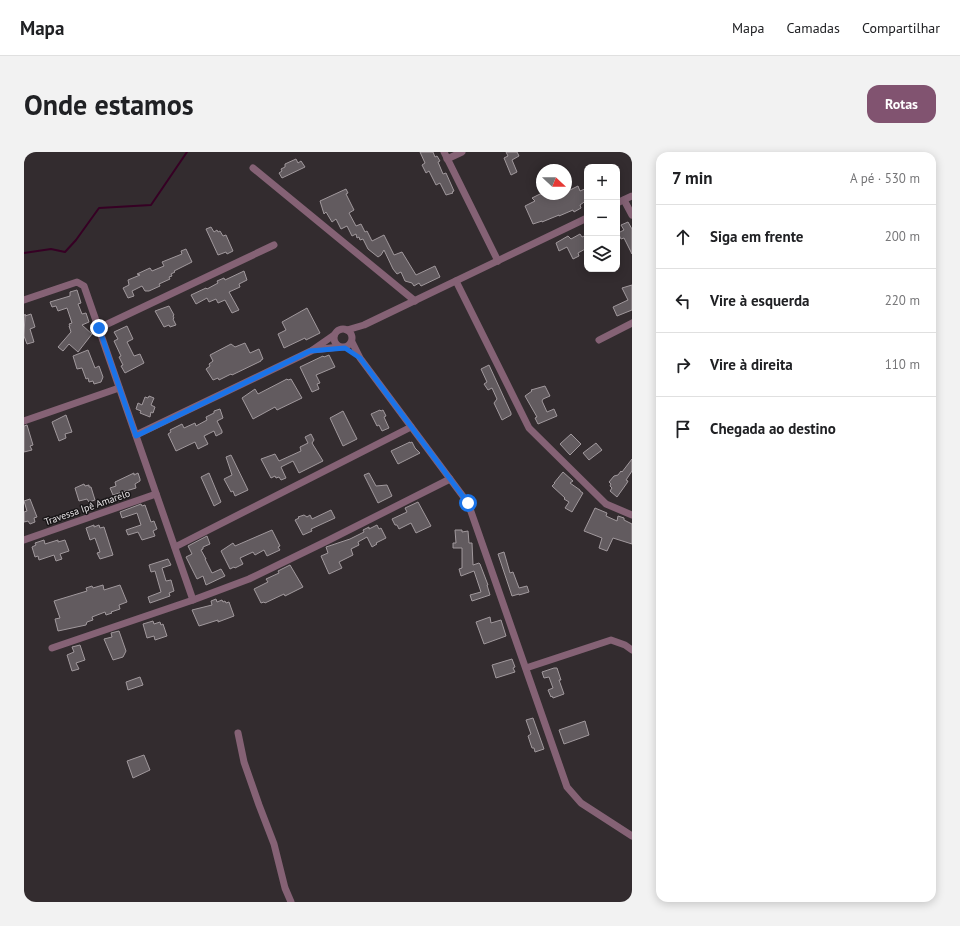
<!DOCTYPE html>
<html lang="pt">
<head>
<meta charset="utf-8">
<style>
  body { margin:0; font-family:"PT Sans",sans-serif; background:#f2f2f2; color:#202124 }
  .controls { position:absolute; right:12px; top:12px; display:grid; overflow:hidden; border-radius:8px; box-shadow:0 2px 10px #0003 }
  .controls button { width:36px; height:36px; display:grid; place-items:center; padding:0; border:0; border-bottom:1px solid #e0e0e0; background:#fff; color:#202124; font:20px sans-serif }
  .compass { position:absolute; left:512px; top:12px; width:36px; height:36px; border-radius:50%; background:#fff; box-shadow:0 2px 10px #0003; rotate:112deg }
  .stop { position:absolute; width:12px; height:12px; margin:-9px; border:3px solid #1a73e8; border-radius:50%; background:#fff }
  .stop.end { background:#1a73e8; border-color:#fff; box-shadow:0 1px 4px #0008 }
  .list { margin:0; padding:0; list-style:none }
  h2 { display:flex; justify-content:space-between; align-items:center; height:52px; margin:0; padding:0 16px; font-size:17px }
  h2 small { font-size:13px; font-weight:400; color:#757577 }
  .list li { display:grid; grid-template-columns:26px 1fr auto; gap:12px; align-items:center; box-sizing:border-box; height:64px; padding:0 16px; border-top:1px solid #e0e0e0 }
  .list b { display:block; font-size:15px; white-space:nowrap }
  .list em { font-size:13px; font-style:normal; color:#757577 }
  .icon { flex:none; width:22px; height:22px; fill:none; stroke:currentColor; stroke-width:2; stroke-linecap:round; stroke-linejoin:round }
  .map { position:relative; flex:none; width:608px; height:750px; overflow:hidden; border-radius:12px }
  header { display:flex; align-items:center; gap:24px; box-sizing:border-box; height:56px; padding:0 20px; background:#fff; border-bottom:1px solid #e0e0e0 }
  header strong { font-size:19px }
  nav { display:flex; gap:22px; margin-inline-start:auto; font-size:14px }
  .intro { display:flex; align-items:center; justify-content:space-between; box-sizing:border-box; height:96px; padding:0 24px }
  h1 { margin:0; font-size:28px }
  .button { padding:10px 18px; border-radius:12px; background:#815370; color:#fff; font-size:14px; font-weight:700 }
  main { display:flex; gap:24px; padding:0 24px }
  aside { flex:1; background:#fff; border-radius:12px; box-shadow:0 2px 10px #0003 }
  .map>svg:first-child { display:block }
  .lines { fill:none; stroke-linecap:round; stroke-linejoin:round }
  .stream { stroke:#360024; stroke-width:2 }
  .building { fill:#625b5f; stroke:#a1999d }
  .street { stroke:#856275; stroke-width:7 }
  .route { stroke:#1a73e8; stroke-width:5 }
  .labels { text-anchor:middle; stroke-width:3; stroke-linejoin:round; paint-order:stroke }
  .street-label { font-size:10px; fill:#e6e2e4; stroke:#181517 }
</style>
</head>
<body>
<header>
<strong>Mapa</strong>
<nav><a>Mapa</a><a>Camadas</a><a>Compartilhar</a></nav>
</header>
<div class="intro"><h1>Onde estamos</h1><a class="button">Rotas</a></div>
<main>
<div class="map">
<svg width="608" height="750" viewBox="0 0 608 750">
  <rect width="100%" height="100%" fill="#332c2f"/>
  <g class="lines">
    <polyline class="stream" points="0,101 27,97 41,100 52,88 75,56 127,53 163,0"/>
  </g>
  <g class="building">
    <polygon points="396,0 409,0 411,5 413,4 416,9 414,10 419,22 422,21 430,39 428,40 429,41 422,43 416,31 412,33 405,19 402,21 398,13 401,11"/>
    <polygon points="482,0 493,0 495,4 488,8 493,20 487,23 480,6 484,4"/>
    <polygon points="272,7 274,11 277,9 281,15 258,26 255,21 258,19 257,17 261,15 261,12"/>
    <polygon points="554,34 556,39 563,36 563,48 556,53 557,56 550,60 549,58 535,64 535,63 518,70 518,69 509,72 501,54 511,49 508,46 516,42 524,42 525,44 529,42 542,42 542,40"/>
    <polygon points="322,37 324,41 322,42 330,58 325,61 332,74 337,72 341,80 343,79 348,89 360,83 370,103 378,100 392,123 411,114 416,125 397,134 395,131 390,134 388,131 381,129 377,120 373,122 369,117 360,98 357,103 354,105 344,97 339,87 336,88 335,85 333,86 332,82 328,84 323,74 317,77 312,67 308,70 302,60 300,62 296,49"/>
    <polygon points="604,70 608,77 608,102 600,86 597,87 594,81 600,78 597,73"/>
    <polygon points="187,75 190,80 193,78 194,80 196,79 199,84 202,83 209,99 203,102 202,100 194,103 182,77"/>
    <polygon points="556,82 558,85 563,83 563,96 554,101 555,104 549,107 543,95 535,99 532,91 544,84 547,87"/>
    <polygon points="162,97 168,110 150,119 151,120 147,122 148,124 145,125 146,127 135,132 136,134 125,139 121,139 118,134 108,139 110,144 104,146 99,136 105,133 104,128 116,123 113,122 126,116 128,119 140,114 138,110 158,102 157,99"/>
    <polygon points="220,119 223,128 215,132 216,135 205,140 215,158 208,161 201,148 194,151 192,147 185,150 183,146 172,152 167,143 182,136 183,137 194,131 193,129 200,126 201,128"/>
    <polygon points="608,133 608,158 593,164 589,155 604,148 598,136"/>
    <polygon points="53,138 57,151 54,152 58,162 62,161 65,170 58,173 68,182 54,200 45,192 39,199 34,195 47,180 45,174 46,174 45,172 48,171 43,156 34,159 32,154 28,155 26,150 46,144 46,140"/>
    <polygon points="145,154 150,163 149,164 150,166 149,167 152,173 146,175 145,173 140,175 131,159"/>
    <polygon points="283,156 296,181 282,188 281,186 260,196 254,182 262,178 258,170"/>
    <polygon points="1,162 1,164 7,162 11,175 6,177 10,190 3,192 0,184"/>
    <polygon points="103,174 109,187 103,190 110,204 116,202 120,211 101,221 97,214 99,213 95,205 97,204 90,189 94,187 90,180"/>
    <polygon points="221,191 226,201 235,197 239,207 237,208 237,209 208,223 207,222 195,228 194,226 189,228 182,217 186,214 185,212 189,209 186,203 207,192 211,195"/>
    <polygon points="64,198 71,216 75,214 79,225 77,230 70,232 69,229 65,230 64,226 62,227 58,216 53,217 49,204"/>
    <polygon points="305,203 311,215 292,223 296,231 293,232 295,237 288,240 276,215 299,204 300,205"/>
    <polygon points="465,213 487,261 487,263 478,268 470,251 473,247 468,236 464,238 460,232 463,230 457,217"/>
    <polygon points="263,227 264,228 267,227 278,246 253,258 251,255 229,267 218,246 231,237 234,242"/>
    <polygon points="521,234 526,244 519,247 518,249 523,260 530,257 533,264 514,272 511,266 513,265 501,244 508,239 507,238"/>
    <polygon points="125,244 130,246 127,253 131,255 129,261 127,260 126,265 116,261 117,259 112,257 114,251 118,253 121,245 124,246"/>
    <polygon points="196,257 199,266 193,269 198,279 198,281 192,284 190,279 180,284 184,292 174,297 171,290 152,299 144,282 147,280 146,278 158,272 160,276 171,271 172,274 183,268 182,265 190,261 190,259"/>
    <polygon points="356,258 357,259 359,258 362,264 360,265 365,276 358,279 355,273 353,274 347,262"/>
    <polygon points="319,259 333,287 319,294 306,266"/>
    <polygon points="42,263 48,280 41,282 42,286 35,289 28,270"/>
    <polygon points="3,273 9,293 6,294 8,298 0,300 0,274"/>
    <polygon points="287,282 290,288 288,291 299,309 275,321 269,309 257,315 262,326 257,328 255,325 252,326 251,324 247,326 237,307 251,302 255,309 277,299 276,295 284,291 281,285"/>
    <polygon points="547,282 557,292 546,303 536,292"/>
    <polygon points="386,290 386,291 388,290 391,296 396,301 374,312 367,299"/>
    <polygon points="572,291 578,298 565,308 559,301"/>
    <polygon points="207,303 224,338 211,344 209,339 207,340 200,327 208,323 202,305"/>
    <polygon points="608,307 608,319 602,328 604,329 603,331 593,345 586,339 588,336 586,334 587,332 585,330 590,324 594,323 597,319 598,320"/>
    <polygon points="539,320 549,329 546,331 556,338 556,339 559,341 548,360 541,356 545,350 540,347 541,346 528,334 531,331 530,331"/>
    <polygon points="110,321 110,323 114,321 116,327 116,329 111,332 112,336 89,343 86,336 92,334 91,330"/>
    <polygon points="185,321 197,350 190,354 177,325"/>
    <polygon points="345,321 352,334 363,333 368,344 354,351 340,323"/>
    <polygon points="60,332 61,334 65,333 65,335 67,335 71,348 65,350 63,347 55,349 51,336"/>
    <polygon points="6,347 13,365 10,366 11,370 6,372 4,369 0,370 0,360 3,359 0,349"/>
    <polygon points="394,350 407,374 392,381 387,371 375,377 373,373 371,373 368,367 383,360 381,356"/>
    <polygon points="117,352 118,354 121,353 127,370 130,369 133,377 129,379 131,384 118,388 114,380 104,383 102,378 117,373 113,361 98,366 96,360"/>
    <polygon points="571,356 583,361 582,364 593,369 594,364 600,366 600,368 608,372 608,392 589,386 583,399 575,396 578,386 560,379"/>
    <polygon points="307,358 311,366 287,377 288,379 279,383 271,368 275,366 274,365 280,363 283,365 286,363 288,367"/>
    <polygon points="70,373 70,375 75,373 76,376 80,375 89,403 76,407 73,401 76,400 71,386 66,388 62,376"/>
    <polygon points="353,373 355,377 357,376 362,386 352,391 353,392 348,395 343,385 334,390 335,393 327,397 329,403 315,410 318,416 305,422 297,404 304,401 302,395 326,387 340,380 339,378 345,375 345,377"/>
    <polygon points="248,378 256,394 254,395 256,398 243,404 240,398 231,403 229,400 216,406 219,412 211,416 210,415 206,417 197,399 209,391 211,394"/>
    <polygon points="431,378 438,378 438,380 444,379 445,391 448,391 449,413 455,411 456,412 464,433 463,433 466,443 448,449 446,443 457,440 450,419 437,424 435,417 438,416 438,396 429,396 429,391 432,391"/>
    <polygon points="183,384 186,392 179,395 179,397 177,398 182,407 181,407 188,421 197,417 201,424 182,433 179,424 173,427 162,405 168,402 164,394"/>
    <polygon points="20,388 21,392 34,388 34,390 41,388 45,399 36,402 38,407 32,409 30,403 15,408 14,404 11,405 8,395 12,393 11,391"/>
    <polygon points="480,400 486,421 489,420 495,436 503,434 505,440 495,443 495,442 488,444 474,402"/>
    <polygon points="144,407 147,413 138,416 142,429 147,428 150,439 145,441 146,444 126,451 124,445 137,440 131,419 127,420 125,413"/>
    <polygon points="266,413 279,435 261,444 260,442 241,451 240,450 237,451 230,437 244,430 242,427 255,421 254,419"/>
    <polygon points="79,433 80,438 96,433 103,450 95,453 96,457 87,460 88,461 82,463 81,460 68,465 69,468 63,470 62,473 34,479 31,467 36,466 30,449 63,439 62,436 68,434 69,436"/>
    <polygon points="192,447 193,450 198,448 199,450 201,449 202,451 205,450 210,464 194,470 194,468 175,474 168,458 188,453 187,449"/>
    <polygon points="466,465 467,471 477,468 482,484 460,492 452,470"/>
    <polygon points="129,469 130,472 136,470 137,473 139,472 143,484 131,488 130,484 123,486 119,472"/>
    <polygon points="95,479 102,499 99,505 89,508 80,487 88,485 87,481"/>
    <polygon points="56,493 61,508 52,511 55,517 48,519 43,503 50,500 48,495"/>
    <polygon points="488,507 491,515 489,516 491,520 472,526 468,513"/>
    <polygon points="530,516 533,516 537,528 535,528 540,542 529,546 528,544 527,545 524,538 529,536 525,525 520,526 518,520"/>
    <polygon points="116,525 119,533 104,538 102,530"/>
    <polygon points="509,566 520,597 511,600 510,596 508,596 504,584 507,582 502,568"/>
    <polygon points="561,569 565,583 540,592 535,578"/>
    <polygon points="120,603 126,618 109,626 103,609"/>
  </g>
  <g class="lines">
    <g class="street">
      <polyline points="420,0 474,109"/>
      <polyline points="423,7 438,0"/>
      <polyline points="229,16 391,149"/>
      <polyline points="600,48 608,63"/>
      <polyline points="593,51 608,44"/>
      <polyline points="432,129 505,276 582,352 608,363"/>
      <polyline points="0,148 53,130 60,134 169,448 225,427 303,389 426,327"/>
      <polyline points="75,176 250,93"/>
      <circle cx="319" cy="186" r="9"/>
      <polyline points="323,178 340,173 563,66"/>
      <polyline points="575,188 608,171"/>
      <polyline points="328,190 336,206 444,351 543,635 557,651 608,684"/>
      <polyline points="289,198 315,195"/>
      <polyline points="0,269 95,236"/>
      <polyline points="112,283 287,199 310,183"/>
      <polyline points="0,388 132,342"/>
      <polyline points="151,395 387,275"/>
      <polyline points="28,496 169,448"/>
      <polyline points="502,516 587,488 601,493 608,498"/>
      <polyline points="214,581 220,610 235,653 250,692 261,736 267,750"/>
    </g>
  </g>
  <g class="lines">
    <polyline class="route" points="75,176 112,284 286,199 321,196 336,206 444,351"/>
  </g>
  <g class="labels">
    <g class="street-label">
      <text transform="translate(63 355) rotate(-19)" y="4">Travessa Ipê Amarelo</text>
    </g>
  </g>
</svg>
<div class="controls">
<button>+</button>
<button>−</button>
<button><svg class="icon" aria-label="layers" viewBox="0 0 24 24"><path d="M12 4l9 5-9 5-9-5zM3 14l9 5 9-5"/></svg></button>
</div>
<svg class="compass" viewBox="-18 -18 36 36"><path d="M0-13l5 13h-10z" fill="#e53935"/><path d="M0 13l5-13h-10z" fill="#757577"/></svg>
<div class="stop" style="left:444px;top:351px"></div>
<div class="stop end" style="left:75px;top:176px"></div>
</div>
<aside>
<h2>7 min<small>A pé · 530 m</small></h2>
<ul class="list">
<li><svg class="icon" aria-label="ahead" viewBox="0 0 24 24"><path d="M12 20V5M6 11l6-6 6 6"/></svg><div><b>Siga em frente</b></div><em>200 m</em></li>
<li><svg class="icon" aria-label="left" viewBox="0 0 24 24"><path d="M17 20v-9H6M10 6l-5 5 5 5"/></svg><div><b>Vire à esquerda</b></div><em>220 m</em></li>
<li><svg class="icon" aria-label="right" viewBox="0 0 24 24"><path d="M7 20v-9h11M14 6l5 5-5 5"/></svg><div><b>Vire à direita</b></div><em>110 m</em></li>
<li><svg class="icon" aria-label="arrive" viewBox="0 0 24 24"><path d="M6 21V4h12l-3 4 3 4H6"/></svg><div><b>Chegada ao destino</b></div></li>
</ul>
</aside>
</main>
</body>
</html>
